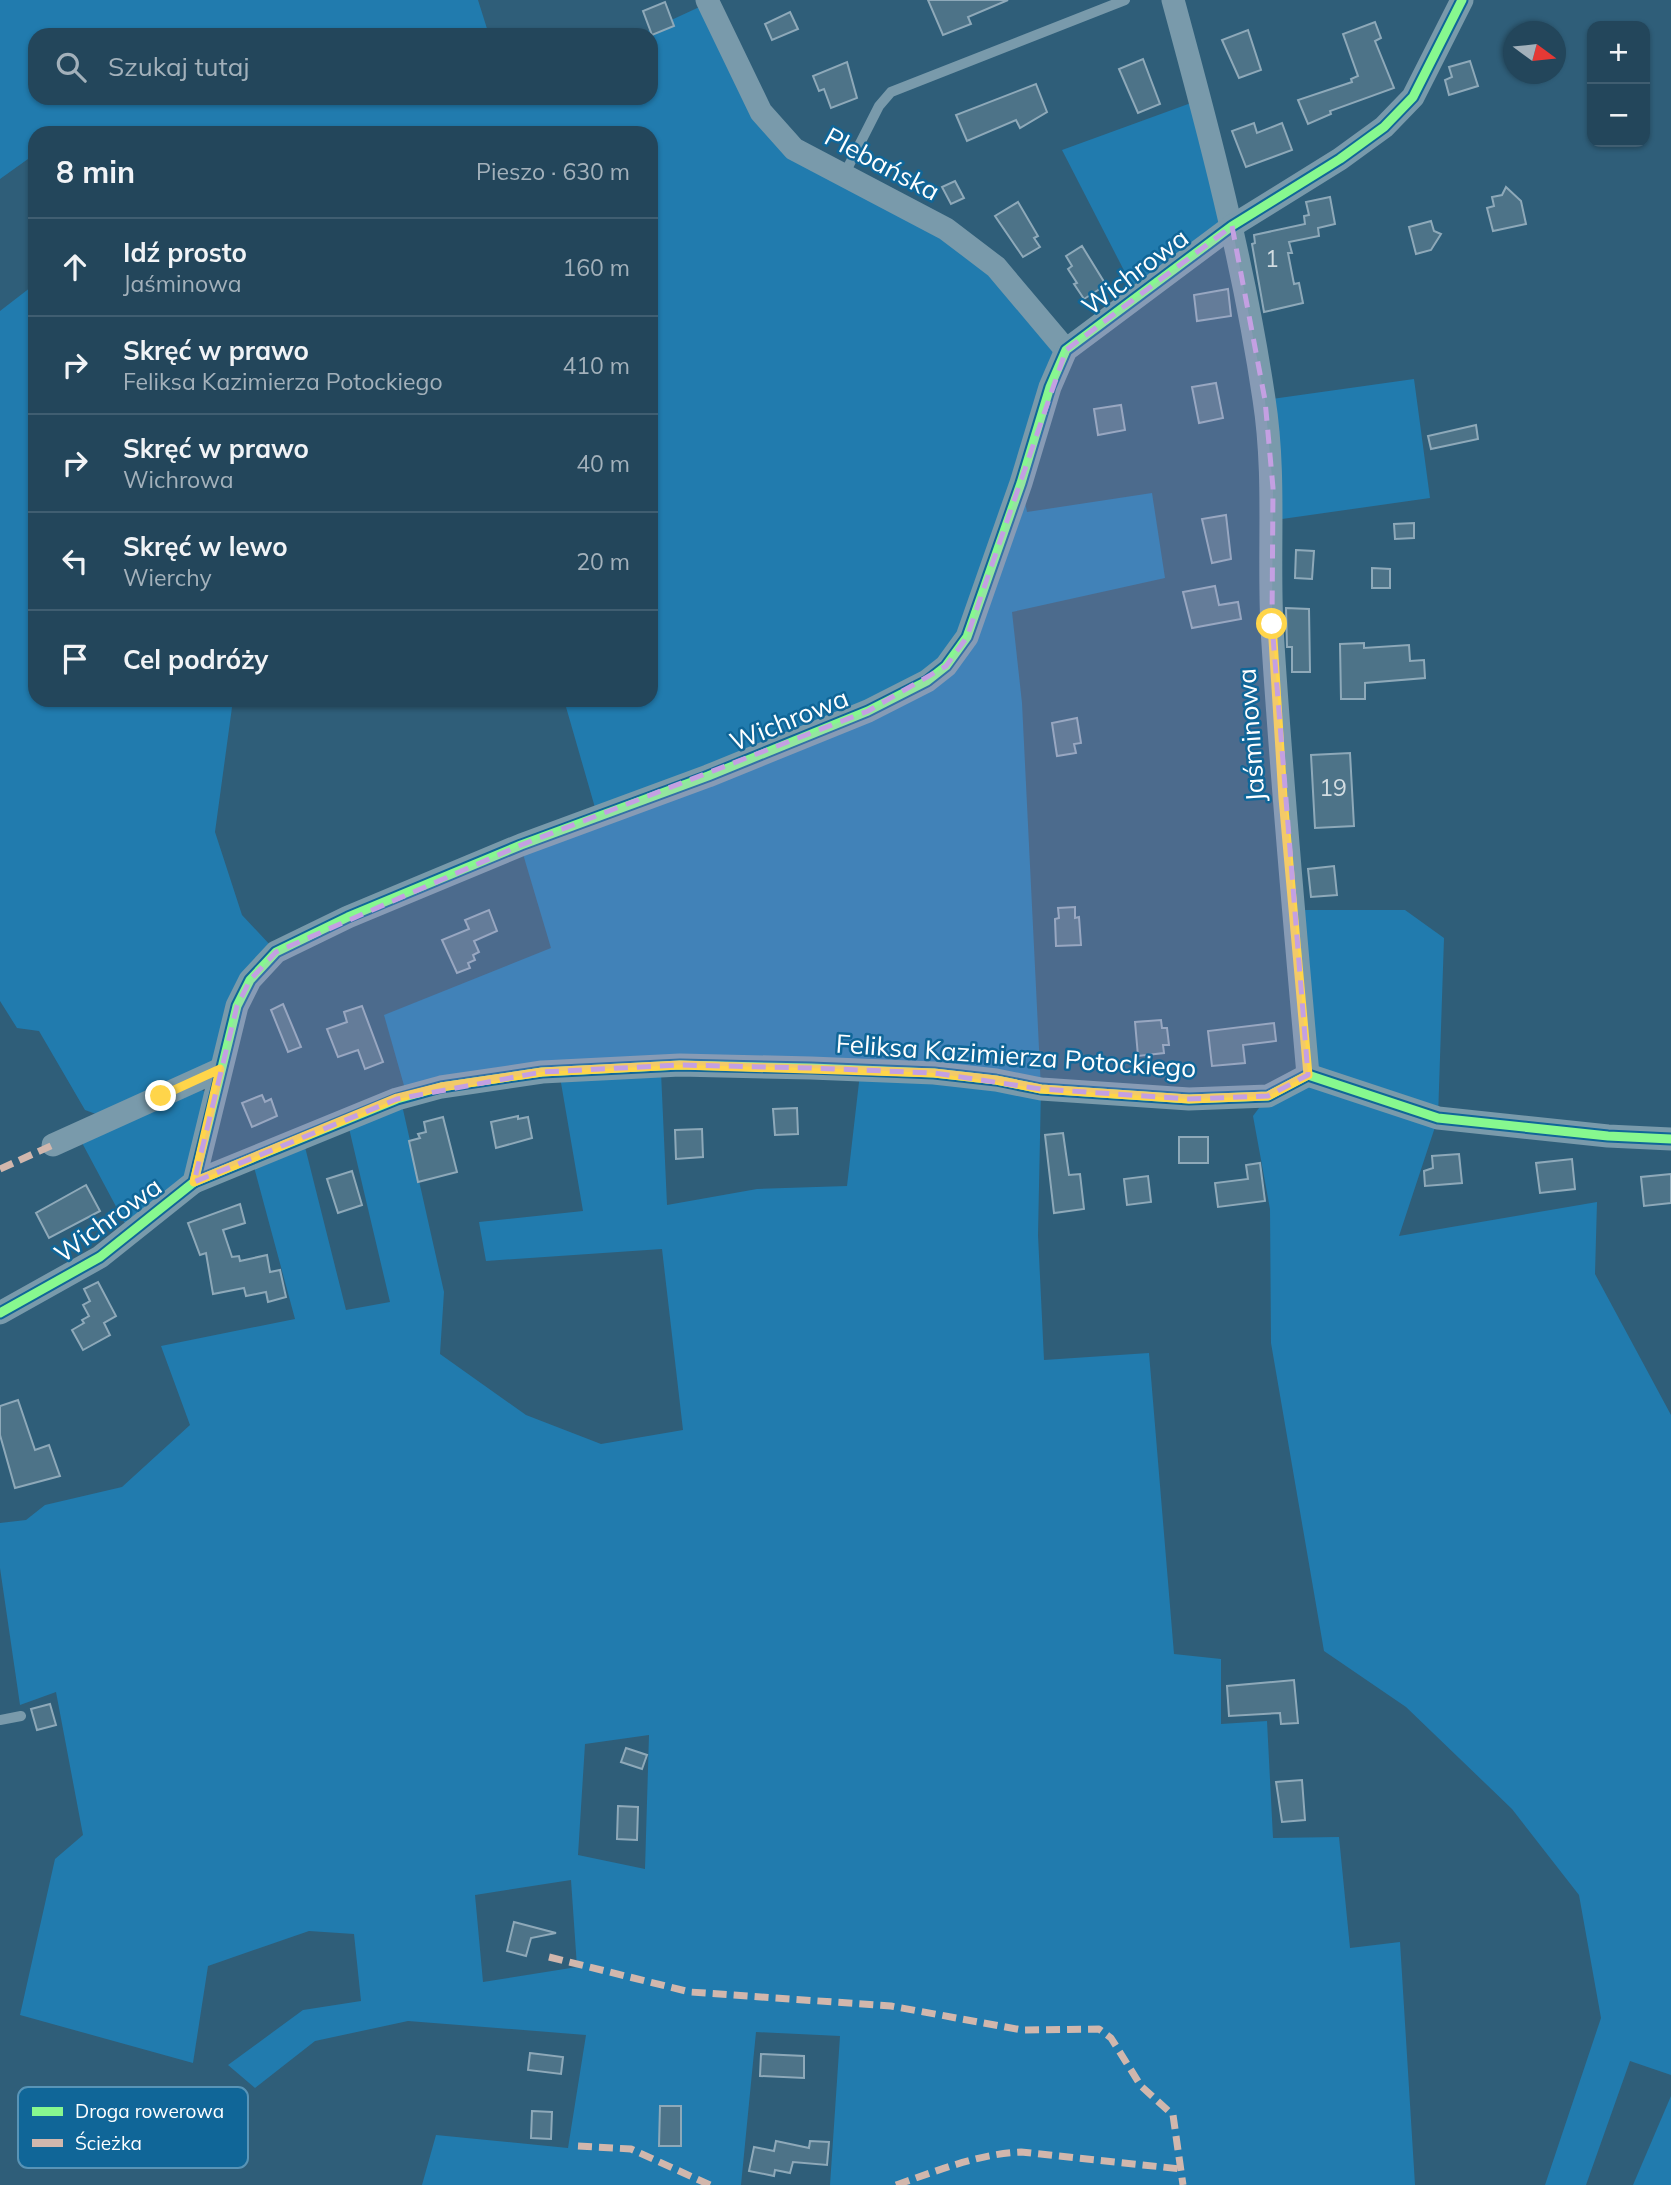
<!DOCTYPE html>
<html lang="pl">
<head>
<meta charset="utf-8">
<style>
  body { margin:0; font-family:Mulish,sans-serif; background:#2f5064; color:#f1f3f6 }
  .controls { position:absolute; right:21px; top:21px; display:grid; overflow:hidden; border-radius:14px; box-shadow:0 2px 5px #0004 }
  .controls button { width:63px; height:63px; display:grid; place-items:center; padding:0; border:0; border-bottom:2px solid #405e71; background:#23465b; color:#f1f3f6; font:35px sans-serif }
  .compass { position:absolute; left:1503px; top:21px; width:63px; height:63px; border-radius:50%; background:#23465b; box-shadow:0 2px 5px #0004; rotate:105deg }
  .stop { position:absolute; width:21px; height:21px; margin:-16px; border:5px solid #ffd54a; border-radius:50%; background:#fff }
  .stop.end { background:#ffd54a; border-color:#fff; box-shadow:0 2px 7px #0008 }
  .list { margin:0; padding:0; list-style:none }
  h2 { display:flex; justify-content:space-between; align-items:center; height:91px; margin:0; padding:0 28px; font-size:30px }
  h2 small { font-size:23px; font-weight:400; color:#a3b1bb }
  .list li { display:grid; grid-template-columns:46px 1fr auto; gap:21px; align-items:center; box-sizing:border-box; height:98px; padding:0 28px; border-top:2px solid #405e71 }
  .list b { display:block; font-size:26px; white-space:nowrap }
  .list p { margin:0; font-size:23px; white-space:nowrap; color:#a3b1bb }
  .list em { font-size:23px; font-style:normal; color:#a3b1bb }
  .icon { flex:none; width:38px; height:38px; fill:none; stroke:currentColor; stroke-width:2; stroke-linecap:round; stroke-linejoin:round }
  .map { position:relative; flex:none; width:1671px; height:2185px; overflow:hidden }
  .search { position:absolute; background:#23465b; box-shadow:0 2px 5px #0004; left:28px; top:28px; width:630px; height:77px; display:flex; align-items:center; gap:18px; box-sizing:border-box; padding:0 24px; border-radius:21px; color:#a3b1bb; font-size:26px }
  .panel { position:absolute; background:#23465b; box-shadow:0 2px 5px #0004; left:28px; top:126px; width:630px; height:581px; border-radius:21px }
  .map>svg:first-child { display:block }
  .green { fill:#217bae; fill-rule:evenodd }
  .building { fill:#4d7388; stroke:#8ea9b9; stroke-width:2 }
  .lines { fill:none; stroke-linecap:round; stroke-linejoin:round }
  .service { stroke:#799aab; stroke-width:10 }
  .minor { stroke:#799aab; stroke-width:23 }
  .quiet { stroke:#d1b7ad; stroke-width:7; stroke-dasharray:14 7; stroke-linecap:butt }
  .cycleway-casing { stroke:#106698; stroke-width:13 }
  .cycleway { stroke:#87f88f; stroke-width:9 }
  .route { stroke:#ffd54a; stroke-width:9 }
  .marked { fill:#c4a0e2; fill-opacity:0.2; stroke:#c4a0e2; stroke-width:5; stroke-dasharray:14 9; stroke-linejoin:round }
  .labels { text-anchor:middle; stroke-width:5; stroke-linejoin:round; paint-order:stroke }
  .number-label { font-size:23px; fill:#d2dce1 }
  .street-label { font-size:26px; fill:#fff; stroke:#106698 }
  .key { fill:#106698; stroke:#5894b7; stroke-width:2 }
  .key-label { font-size:19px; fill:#fff }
</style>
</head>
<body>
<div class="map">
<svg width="1671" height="2185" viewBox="0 0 1671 2185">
  <rect width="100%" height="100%" fill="#2f5e79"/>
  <g class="green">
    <path d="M0 0H478L489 35H35V98H651V35H639L708 3 761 112 794 149 946 229 996 267 1066 350 1050 387 1021 483 1027 512 1152 493 1165 578 1012 612 1022 703 1041 1089 1038 1235 1044 1360 1149 1353 1174 1654 1221 1659V1724L1267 1721 1273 1838 1339 1837 1350 1948 1400 1942 1415 2185H830L840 2036 756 2032 741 2185H422L436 2135 568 2148 586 2035 408 2021 315 2041 255 2088 228 2065 303 2010 361 2001 354 1934 309 1931 208 1966 193 2063 20 2015 55 1859 83 1835 56 1692 20 1705 0 1568V1523L26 1520 45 1505 122 1487 190 1425 161 1346 295 1319 254 1167 304 1143 346 1310 390 1302 348 1124 402 1105 444 1292 440 1354 526 1415 601 1444 683 1430 662 1249 486 1261 479 1222 583 1211 560 1077 661 1072 667 1205 757 1189 847 1186 861 1065 681 1054 546 1062 441 1078 405 1089 384 1015 551 948 523 854 600 825 564 700H651V133H35V154L0 179ZM649 1735 645 1869 578 1855 585 1744ZM571 1880 577 1967 483 1982 475 1895Z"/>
    <polygon points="1191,103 1224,222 1132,286 1062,150"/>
    <polygon points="35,284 35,700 233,700 215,832 242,915 272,947 221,1069 104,1117 85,1110 39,1031 17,1028 0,1001 0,311"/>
    <polygon points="1414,379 1430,498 1282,519 1276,447 1265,400"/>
    <polygon points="1298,910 1405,910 1444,938 1438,1118 1399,1236 1597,1202 1595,1274 1671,1415 1671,2075 1630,2061 1586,2185 1545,2185 1601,2018 1579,1895 1512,1809 1406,1707 1324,1651 1271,1343 1270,1209 1253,1116 1268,1096 1308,1074"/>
    <polygon points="199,1088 208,1094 185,1179 128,1229 80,1139"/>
    <polygon points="1671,2096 1671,2185 1633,2185"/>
  </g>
  <g class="building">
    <polygon points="928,0 1008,0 968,17 971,24 943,35"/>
    <polygon points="665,2 674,26 652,35 643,11"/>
    <polygon points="790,12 798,29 772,40 765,24"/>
    <polygon points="1375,22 1381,38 1375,41 1394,88 1330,111 1331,114 1308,124 1298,100 1352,82 1351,79 1358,76 1343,34"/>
    <polygon points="1248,30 1261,70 1239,78 1222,40"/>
    <polygon points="1143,59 1160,104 1138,113 1119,69"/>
    <polygon points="1470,61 1478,86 1449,95 1445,80 1452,77 1449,67"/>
    <polygon points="847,62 857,98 831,108 824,89 819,91 813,76"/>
    <polygon points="1036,84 1047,112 1020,128 1016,120 967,141 956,115"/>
    <polygon points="1254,123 1257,133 1282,123 1292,150 1246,167 1232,131"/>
    <polygon points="955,181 964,198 951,204 942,187"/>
    <polygon points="1506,187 1521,201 1526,224 1493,231 1487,208 1494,206 1492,197 1502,195"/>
    <polygon points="1330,197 1335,224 1318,228 1319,236 1289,242 1292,253 1288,253 1294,284 1299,283 1303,303 1264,312 1252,244 1255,243 1254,235 1305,224 1304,216 1309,215 1306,202"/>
    <polygon points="1018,202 1038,236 1034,238 1040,247 1023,257 995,216"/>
    <polygon points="1431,221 1434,231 1441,234 1431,250 1416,254 1409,227"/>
    <polygon points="1082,246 1106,285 1084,299 1074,284 1077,283 1068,269 1072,266 1066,256"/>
    <polygon points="1228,289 1231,316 1197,321 1194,295"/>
    <polygon points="1216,383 1223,418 1199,423 1192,387"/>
    <polygon points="1121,405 1125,430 1098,435 1094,409"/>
    <polygon points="1476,425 1478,439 1431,449 1428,436"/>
    <polygon points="1226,515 1231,559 1212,563 1202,519"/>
    <polygon points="1414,523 1414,538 1395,539 1394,524"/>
    <polygon points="1296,550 1314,551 1312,579 1295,578"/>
    <polygon points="1372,568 1390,569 1390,588 1372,588"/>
    <polygon points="1215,586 1219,605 1238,602 1241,619 1192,628 1183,592"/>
    <polygon points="1286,608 1309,609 1310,672 1292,672 1292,647 1287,647"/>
    <polygon points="1364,643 1364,648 1409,645 1410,661 1424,660 1425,678 1365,683 1365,699 1341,699 1340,644"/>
    <polygon points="1077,718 1081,743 1074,744 1076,753 1057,756 1052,723"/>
    <polygon points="1350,753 1354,826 1315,828 1311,755"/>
    <polygon points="1334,866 1337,895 1311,897 1308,869"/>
    <polygon points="1075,907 1075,918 1079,917 1081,945 1056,946 1055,919 1059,918 1058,908"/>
    <polygon points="489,910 497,931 474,941 479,952 473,955 475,960 468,963 470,968 457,973 442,940 469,929 465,920"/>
    <polygon points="283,1004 301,1047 288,1052 271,1010"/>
    <polygon points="362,1006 383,1062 365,1069 358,1050 338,1057 327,1029 347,1022 344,1012"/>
    <polygon points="1161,1020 1162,1028 1167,1028 1169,1045 1163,1045 1164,1053 1138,1056 1135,1022"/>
    <polygon points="1274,1023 1276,1041 1243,1045 1245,1063 1212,1066 1208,1031"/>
    <polygon points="262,1095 265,1102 271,1099 277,1116 252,1127 242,1103"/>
    <polygon points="797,1108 798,1134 775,1135 773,1109"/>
    <polygon points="518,1116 518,1119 528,1117 532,1138 496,1148 491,1122"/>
    <polygon points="443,1117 457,1172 418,1182 409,1141 420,1138 418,1134 426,1132 424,1122"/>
    <polygon points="702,1129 703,1157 676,1159 675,1130"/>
    <polygon points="1063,1133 1069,1175 1080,1174 1084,1209 1054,1213 1045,1135"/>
    <rect x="1179" y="1137" width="29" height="26"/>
    <polygon points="1459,1154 1462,1183 1425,1186 1424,1171 1433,1168 1432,1156"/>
    <polygon points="1572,1159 1575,1189 1540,1193 1536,1163"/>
    <polygon points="1260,1163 1265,1201 1218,1207 1215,1183 1248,1179 1246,1165"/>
    <polygon points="352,1171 362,1205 338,1213 327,1179"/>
    <polygon points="1671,1174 1671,1203 1644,1206 1641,1177"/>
    <polygon points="1148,1176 1151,1202 1127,1205 1124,1179"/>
    <polygon points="86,1185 100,1211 49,1238 36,1213"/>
    <polygon points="240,1204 245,1223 223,1230 232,1257 239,1256 240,1261 267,1255 270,1272 280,1270 286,1297 268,1302 266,1292 246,1296 244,1288 213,1294 206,1253 200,1255 188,1223"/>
    <polygon points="98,1282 116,1316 104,1323 110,1335 83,1350 72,1330 84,1323 82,1320 89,1316 83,1305 90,1301 84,1289"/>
    <polygon points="18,1400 35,1450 49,1445 60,1476 15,1488 0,1435 0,1406"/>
    <polygon points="1294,1680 1298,1723 1281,1724 1280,1713 1229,1716 1227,1686"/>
    <polygon points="50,1704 56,1725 37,1730 31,1709"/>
    <polygon points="626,1748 647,1755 642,1769 621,1762"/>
    <polygon points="1302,1780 1305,1820 1282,1822 1276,1782"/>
    <polygon points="618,1806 638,1807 637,1840 617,1839"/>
    <polygon points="514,1922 556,1933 531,1938 526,1956 507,1951"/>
    <polygon points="530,2053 563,2057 561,2074 528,2070"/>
    <polygon points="761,2054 804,2056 804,2078 760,2076"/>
    <polygon points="660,2106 681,2106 681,2146 659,2146"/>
    <polygon points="532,2111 552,2112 551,2139 531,2138"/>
    <polygon points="776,2141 809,2148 810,2141 829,2142 827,2165 793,2162 790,2173 775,2170 774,2176 749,2171 754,2147 774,2151"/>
  </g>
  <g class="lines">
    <g class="service">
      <polyline points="844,175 879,106 891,92 1125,0"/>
      <polyline points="0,1720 21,1716"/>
    </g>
    <g class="minor">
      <polyline points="707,0 761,112 794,149 946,229 996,267 1066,350"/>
      <path d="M1173 0C1209 132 1244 264 1264 399 1276 476 1268 551 1272 628 1281 777 1295 926 1308 1075"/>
      <polyline points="53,1145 221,1069"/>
      <polyline points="194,1182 397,1099 441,1087 542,1072 680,1065 811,1068 934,1073 996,1080 1041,1089 1189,1099 1268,1096 1308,1075 1438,1118 1608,1136 1671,1139"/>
      <polyline points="0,1313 100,1257 194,1182 237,1006 250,980 276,952 348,917 521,845 708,776 868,711 927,681 946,666 967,637 1021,483 1050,387 1066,350 1232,226 1340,159 1384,127 1413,97 1462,0"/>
    </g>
    <g class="quiet">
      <polyline points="0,1169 53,1145"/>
      <polyline points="549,1957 690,1992 891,2006 1022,2030 1099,2029 1111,2038 1141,2086 1173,2115 1183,2185"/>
      <polyline points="578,2146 631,2149 710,2185"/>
      <path d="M896 2185C937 2171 977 2154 1021 2152L1181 2169"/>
    </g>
    <defs>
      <g id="cycleway">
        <polyline points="194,1182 397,1099 441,1087 542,1072 680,1065 811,1068 934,1073 996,1080 1041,1089 1189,1099 1268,1096 1308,1075 1438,1118 1608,1136 1671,1139"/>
        <polyline points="0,1313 100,1257 194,1182 237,1006 250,980 276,952 348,917 521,845 708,776 868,711 927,681 946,666 967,637 1021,483 1050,387 1066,350 1232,226 1340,159 1384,127 1413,97 1462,0"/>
      </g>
    </defs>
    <use href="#cycleway" class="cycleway-casing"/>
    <use href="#cycleway" class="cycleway"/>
  </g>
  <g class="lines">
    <polyline class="route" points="161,1096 220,1069 194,1182 397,1098 441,1087 542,1072 680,1065 934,1073 996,1080 1041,1089 1189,1099 1268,1096 1308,1075 1283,798 1272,624"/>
  </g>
  <path class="marked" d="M1232 226 1265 400 1273 488 1272 624 1308 1075 1268 1096 1189 1099 1041 1089 934 1073 811 1068 680 1065 542 1072 397 1099 194 1182 237 1006 250 980 276 952 521 845 868 711 946 666 967 637 1066 350Z"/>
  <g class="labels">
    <g class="number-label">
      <text x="1272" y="267">1</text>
      <text x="1333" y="796">19</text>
    </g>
    <g class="street-label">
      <text transform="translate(882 164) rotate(28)" y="9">Plebańska</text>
      <text transform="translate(1135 272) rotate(-37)" y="9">Wichrowa</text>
      <text transform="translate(789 720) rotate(-22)" y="9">Wichrowa</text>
      <text transform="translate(1251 735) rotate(-94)" y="9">Jaśminowa</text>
      <text transform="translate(1016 1056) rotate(4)" y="9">Feliksa Kazimierza Potockiego</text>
      <text transform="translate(108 1220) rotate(-36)" y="9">Wichrowa</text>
    </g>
  </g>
  <rect x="18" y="2087" width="230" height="81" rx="10" class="key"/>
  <rect x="32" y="2107" width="31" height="9" fill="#87f88f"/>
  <rect x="32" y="2139" width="31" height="8" fill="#d1b7ad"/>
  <g class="key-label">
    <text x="75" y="2118">Droga rowerowa</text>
    <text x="75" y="2150">Ścieżka</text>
  </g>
</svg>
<div class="controls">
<button>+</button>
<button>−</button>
</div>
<svg class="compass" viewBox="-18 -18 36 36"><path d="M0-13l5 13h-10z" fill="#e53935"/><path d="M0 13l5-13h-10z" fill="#a3b1bb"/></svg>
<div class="stop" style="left:1272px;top:624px"></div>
<div class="stop end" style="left:161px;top:1096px"></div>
<div class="search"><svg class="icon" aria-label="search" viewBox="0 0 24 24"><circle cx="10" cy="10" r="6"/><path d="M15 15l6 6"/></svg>Szukaj tutaj</div>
<section class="panel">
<h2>8 min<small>Pieszo · 630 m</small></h2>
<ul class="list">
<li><svg class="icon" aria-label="ahead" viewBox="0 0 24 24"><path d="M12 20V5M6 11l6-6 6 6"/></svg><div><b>Idź prosto</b><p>Jaśminowa</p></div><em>160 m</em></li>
<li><svg class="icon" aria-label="right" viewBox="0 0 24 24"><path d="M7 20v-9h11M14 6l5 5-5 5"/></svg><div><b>Skręć w prawo</b><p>Feliksa Kazimierza Potockiego</p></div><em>410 m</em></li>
<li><svg class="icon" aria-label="right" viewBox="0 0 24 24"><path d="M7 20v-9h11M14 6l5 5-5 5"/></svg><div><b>Skręć w prawo</b><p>Wichrowa</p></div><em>40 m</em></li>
<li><svg class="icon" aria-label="left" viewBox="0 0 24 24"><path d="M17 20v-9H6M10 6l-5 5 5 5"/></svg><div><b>Skręć w lewo</b><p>Wierchy</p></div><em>20 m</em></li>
<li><svg class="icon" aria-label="arrive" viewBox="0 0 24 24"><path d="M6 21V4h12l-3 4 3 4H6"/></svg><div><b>Cel podróży</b></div></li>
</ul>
</section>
</div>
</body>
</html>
